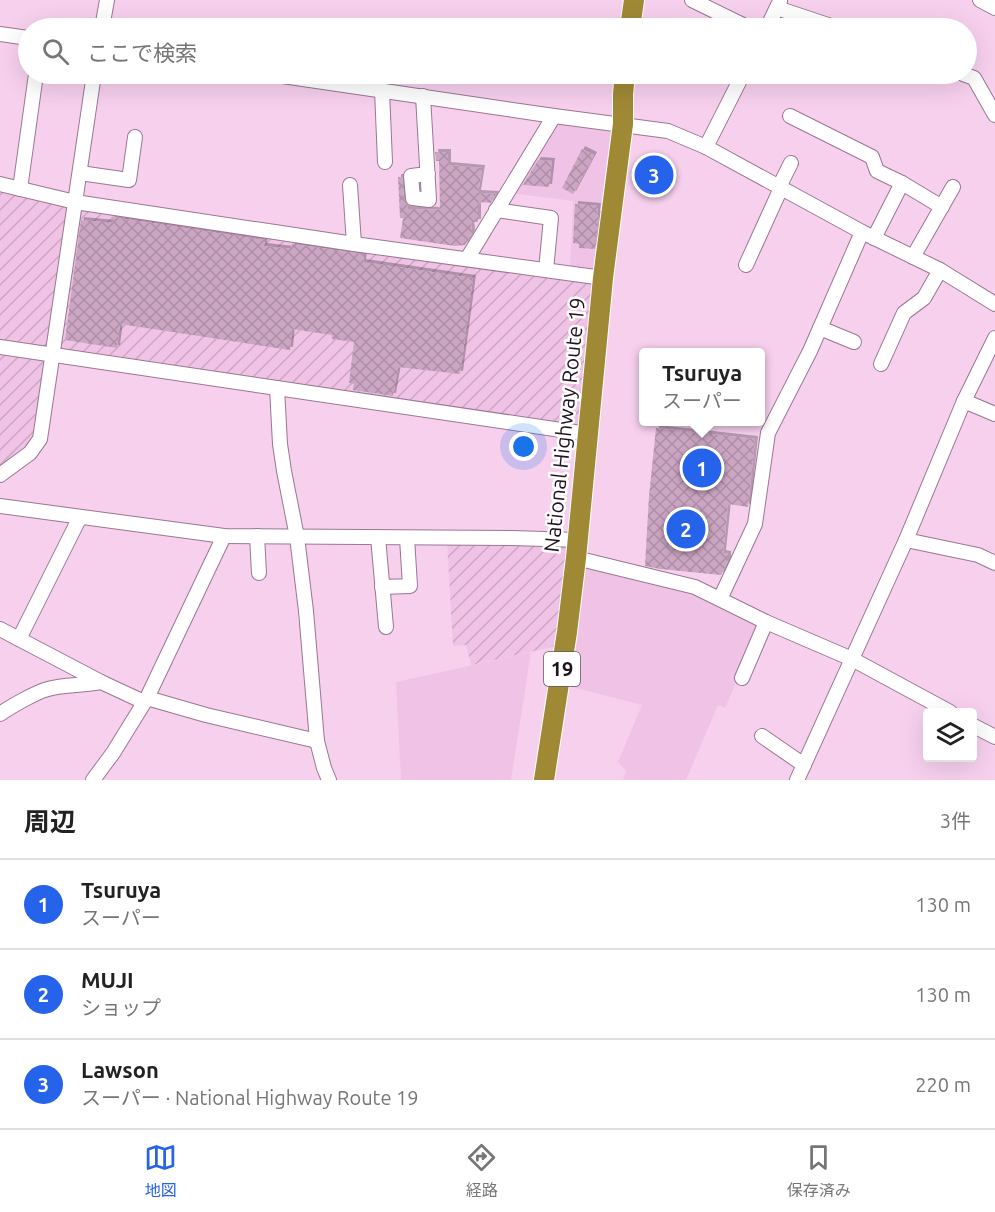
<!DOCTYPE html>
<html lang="ja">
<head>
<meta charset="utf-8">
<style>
  body { margin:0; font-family:Ubuntu,"Noto Sans JP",sans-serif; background:#f2f2f2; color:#222 }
  .controls { position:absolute; right:18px; bottom:18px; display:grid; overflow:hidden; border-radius:6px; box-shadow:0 6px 24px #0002 }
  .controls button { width:54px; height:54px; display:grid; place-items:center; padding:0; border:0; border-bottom:2px solid #e0e0e0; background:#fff; color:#222; font:30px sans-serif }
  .you { position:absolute; left:524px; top:447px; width:21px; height:21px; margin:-15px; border:4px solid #fff; border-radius:50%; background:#1a73e8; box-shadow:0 0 0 9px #1a73e833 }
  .badge { display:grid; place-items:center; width:39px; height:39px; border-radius:50%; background:#2563eb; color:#fff; font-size:20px; font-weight:700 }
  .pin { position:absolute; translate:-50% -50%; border:3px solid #fff; box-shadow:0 2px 6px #0006 }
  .popup { position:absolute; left:639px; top:348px; width:126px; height:78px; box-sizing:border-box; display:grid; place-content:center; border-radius:6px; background:#fff; filter:drop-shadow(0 2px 4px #0005); font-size:20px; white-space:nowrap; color:#767676 }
  .popup b { font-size:22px; color:#222 }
  .popup::after { content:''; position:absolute; left:50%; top:100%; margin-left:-12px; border:12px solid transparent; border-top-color:#fff }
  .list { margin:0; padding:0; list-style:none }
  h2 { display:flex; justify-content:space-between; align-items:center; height:78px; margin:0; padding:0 24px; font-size:26px }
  h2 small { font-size:20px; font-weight:400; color:#767676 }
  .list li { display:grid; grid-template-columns:39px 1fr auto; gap:18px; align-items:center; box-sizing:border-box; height:90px; padding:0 24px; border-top:2px solid #e0e0e0 }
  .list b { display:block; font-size:22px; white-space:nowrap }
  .list p { margin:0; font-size:20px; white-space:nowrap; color:#767676 }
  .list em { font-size:20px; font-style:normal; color:#767676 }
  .icon { flex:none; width:33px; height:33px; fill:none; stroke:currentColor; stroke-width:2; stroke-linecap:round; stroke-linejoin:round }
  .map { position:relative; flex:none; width:995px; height:780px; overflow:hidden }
  .search { position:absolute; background:#fff; box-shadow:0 6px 24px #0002; left:18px; right:18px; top:18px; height:66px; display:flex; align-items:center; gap:15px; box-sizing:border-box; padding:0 21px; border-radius:33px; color:#767676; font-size:22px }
  .sheet { height:348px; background:#fff }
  nav { display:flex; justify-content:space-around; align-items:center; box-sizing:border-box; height:84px; border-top:2px solid #e0e0e0; background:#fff; font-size:16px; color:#767676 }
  nav a { display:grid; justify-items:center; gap:3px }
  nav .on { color:#2563eb }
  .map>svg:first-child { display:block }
  .built { fill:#f0c3e6 }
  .industrial { fill:url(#industrial-furrows) }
  .building { fill:url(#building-cross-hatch); filter:url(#shadow) }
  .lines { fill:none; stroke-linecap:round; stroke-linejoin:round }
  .minor-casing { stroke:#9a7792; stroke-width:16 }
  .highway-casing { stroke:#fff; stroke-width:22 }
  .minor { stroke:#fff; stroke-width:14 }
  .highway { stroke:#a08935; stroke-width:20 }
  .labels { text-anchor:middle; stroke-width:5; stroke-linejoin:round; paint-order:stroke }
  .shield { fill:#fff; stroke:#625960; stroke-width:1.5 }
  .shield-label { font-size:20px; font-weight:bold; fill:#1f121c }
  .street-label { font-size:21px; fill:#1f121c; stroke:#fff }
</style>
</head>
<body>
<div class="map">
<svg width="995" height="780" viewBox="0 0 995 780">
  <defs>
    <pattern id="industrial-furrows" width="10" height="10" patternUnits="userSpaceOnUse" patternTransform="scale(1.5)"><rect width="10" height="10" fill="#f0c3e6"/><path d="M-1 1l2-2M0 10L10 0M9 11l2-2" fill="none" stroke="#cda6c5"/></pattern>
    <pattern id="building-cross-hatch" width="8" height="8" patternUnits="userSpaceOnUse" patternTransform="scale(1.5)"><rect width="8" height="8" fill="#cba6c3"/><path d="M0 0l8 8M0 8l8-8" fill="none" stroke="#ae8ea7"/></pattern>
    <filter id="shadow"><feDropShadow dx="3" dy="-3" stdDeviation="0" flood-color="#0004"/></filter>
  </defs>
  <rect width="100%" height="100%" fill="#f7d0ee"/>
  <g class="built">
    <polygon points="552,122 612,127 597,272 570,270 573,201 510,193"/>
    <polygon points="584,567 688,589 761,625 725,708 718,705 686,780 623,780 626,771 618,762 642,705 568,686"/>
    <polygon points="531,652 511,780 401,780 396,682"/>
  </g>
  <g class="industrial">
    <polygon points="0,189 71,205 48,348 0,341"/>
    <polygon points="79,206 594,282 581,423 577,426 63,351 59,346"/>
    <polygon points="0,352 47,359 37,435 26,450 0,468"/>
    <polygon points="447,542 567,545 570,548 557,646 471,665 466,645 453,646"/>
  </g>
  <g class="building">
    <polygon points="582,149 594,155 573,194 562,188"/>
    <polygon points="435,152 448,152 448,165 482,168 478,193 496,194 491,203 478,202 478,222 471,222 472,233 465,245 455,246 400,238 403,218 400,218 398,177 402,177 404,199 408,205 408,209 440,210 439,161 436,161"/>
    <polygon points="538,160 552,161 549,187 523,185"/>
    <polygon points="645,161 661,163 659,184 645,182 645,180 643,179"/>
    <polygon points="575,204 598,206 597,214 599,214 595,249 579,248 579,244 573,243"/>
    <polygon points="112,217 265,240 264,246 291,249 292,244 364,254 363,262 473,278 460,374 398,367 393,396 353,390 354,384 349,383 354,342 332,339 332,335 292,329 290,350 120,324 117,348 65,340 81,220 112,223"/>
    <polygon points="656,428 755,439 748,507 728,504 723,553 728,554 728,561 721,575 660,569 645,566 649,496"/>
  </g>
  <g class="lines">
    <defs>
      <g id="minor">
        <polyline points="692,0 749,28"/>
        <polyline points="980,0 995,8"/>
        <polyline points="777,8 837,28"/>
        <polyline points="102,28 107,0"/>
        <polyline points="767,28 780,1"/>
        <polyline points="0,34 28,38"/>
        <polyline points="269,74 554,116 668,131 706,147 862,232 940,270 995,304"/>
        <polyline points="963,74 974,78 995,115"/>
        <polyline points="377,89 379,74"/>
        <polyline points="382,90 385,162"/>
        <polyline points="423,96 429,200 413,198 411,176 428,174"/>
        <polyline points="790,116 872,157 877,171 902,183 942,207"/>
        <polyline points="706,147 743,74"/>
        <polyline points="80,173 129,180 135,137"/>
        <polyline points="0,184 75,202 354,244 603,278"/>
        <polyline points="350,185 354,244"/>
        <polyline points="779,187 791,163"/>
        <polyline points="20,189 36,74"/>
        <polyline points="496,210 551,218 546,270"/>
        <polyline points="874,238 902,183"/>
        <polyline points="913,257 953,187"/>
        <polyline points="467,259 554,116"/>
        <polyline points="746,265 781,188"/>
        <polyline points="820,328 854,342"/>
        <polyline points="0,347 588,434"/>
        <polyline points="881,364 904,313 924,298 940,270"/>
        <polyline points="277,388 280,444 284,471 297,537 306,611 317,741 324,768 329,780"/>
        <polyline points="964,401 995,414"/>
        <polyline points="0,475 30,453 40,439 94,74"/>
        <polyline points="0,506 224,536 511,538 578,540"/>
        <polyline points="257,536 259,573"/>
        <polyline points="378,537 386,627"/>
        <polyline points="906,540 978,555 995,563"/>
        <polyline points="576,558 695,587 766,622 852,659 950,712"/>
        <polyline points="382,587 410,586 407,538"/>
        <polyline points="720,599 755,524 768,433 810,351 862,232"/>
        <polyline points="0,629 101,682 144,702"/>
        <polyline points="19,639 80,517"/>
        <polyline points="742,678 766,622"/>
        <polyline points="147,698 206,715 317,741"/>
        <path d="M0 714C10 707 36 692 48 689 65 684 83 686 101 682"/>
        <polyline points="972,725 995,737"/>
        <polyline points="762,736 804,765"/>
        <polyline points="93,780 113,753 147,698 224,536"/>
        <polyline points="797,780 906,540 964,401 995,338"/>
      </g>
      <g id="highway">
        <polyline points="630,28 634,0"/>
        <polyline points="544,780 567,632 576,558 603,278 623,124 623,94 625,74"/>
      </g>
    </defs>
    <use href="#minor" class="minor-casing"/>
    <use href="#highway" class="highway-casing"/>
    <use href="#minor" class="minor"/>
    <use href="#highway" class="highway"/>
  </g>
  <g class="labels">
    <rect class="shield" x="544" y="652" width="36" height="34" rx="4.5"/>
    <g class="shield-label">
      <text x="562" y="676">19</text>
    </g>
    <g class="street-label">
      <text transform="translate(565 425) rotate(-84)" y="7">National Highway Route 19</text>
    </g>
  </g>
</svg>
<div class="controls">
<button><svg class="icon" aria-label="layers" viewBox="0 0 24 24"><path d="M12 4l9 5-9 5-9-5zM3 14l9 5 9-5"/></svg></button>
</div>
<div class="you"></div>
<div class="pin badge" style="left:702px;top:468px">1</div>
<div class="popup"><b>Tsuruya</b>スーパー</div>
<div class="pin badge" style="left:686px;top:529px">2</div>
<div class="pin badge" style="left:654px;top:175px">3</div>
<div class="search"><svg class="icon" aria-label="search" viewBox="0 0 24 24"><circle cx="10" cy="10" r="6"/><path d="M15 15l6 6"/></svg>ここで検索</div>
</div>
<section class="sheet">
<h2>周辺<small>3件</small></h2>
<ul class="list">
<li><span class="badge">1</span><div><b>Tsuruya</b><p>スーパー</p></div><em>130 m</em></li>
<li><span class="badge">2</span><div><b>MUJI</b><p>ショップ</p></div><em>130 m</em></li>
<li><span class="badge">3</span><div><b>Lawson</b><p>スーパー · National Highway Route 19</p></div><em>220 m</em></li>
</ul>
</section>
<nav>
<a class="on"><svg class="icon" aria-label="map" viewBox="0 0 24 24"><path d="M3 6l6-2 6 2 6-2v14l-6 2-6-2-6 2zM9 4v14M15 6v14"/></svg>地図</a>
<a><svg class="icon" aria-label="directions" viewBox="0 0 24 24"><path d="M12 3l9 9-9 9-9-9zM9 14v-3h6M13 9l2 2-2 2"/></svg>経路</a>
<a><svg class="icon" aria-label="saved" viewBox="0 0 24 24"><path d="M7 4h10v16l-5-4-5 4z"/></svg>保存済み</a>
</nav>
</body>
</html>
